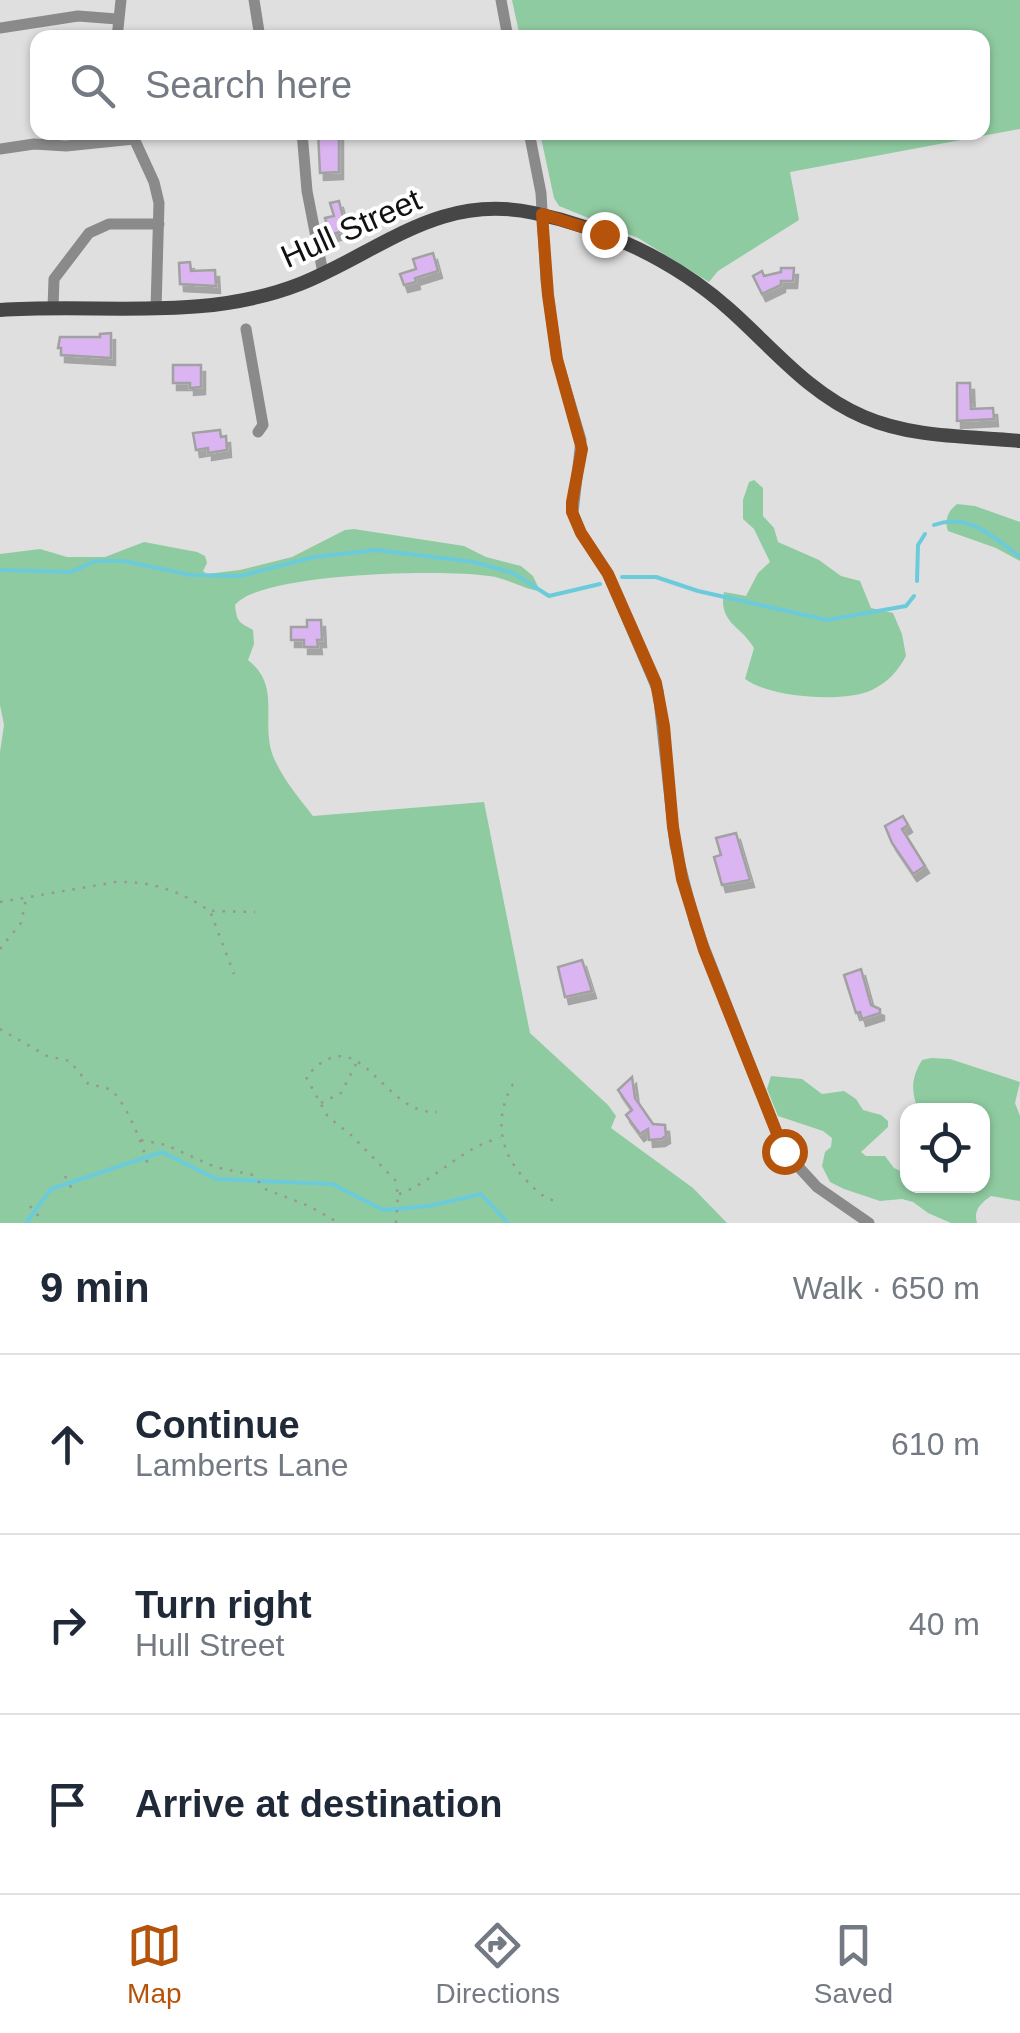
<!DOCTYPE html>
<html lang="en">
<head>
<meta charset="utf-8">
<style>
  body { margin:0; font-family:Helvetica,sans-serif; background:#f2f2f3; color:#1f2937 }
  .controls { position:absolute; right:30px; bottom:30px; display:grid; overflow:hidden; border-radius:20px; box-shadow:0 2px 8px #0004 }
  .controls button { width:90px; height:90px; display:grid; place-items:center; padding:0; border:0; border-bottom:2px solid #e0e1e3; background:#fff; color:#1f2937; font:50px sans-serif }
  .stop { position:absolute; width:30px; height:30px; margin:-22px; border:8px solid #b45309; border-radius:50%; background:#fff }
  .stop.end { background:#b45309; border-color:#fff; box-shadow:0 2px 10px #0008 }
  .list { margin:0; padding:0; list-style:none }
  h2 { display:flex; justify-content:space-between; align-items:center; height:130px; margin:0; padding:0 40px; font-size:42px }
  h2 small { font-size:32px; font-weight:400; color:#747a83 }
  .list li { display:grid; grid-template-columns:65px 1fr auto; gap:30px; align-items:center; box-sizing:border-box; height:180px; padding:0 40px; border-top:2px solid #e0e1e3 }
  .list b { display:block; font-size:38px; white-space:nowrap }
  .list p { margin:0; font-size:32px; white-space:nowrap; color:#747a83 }
  .list em { font-size:32px; font-style:normal; color:#747a83 }
  .icon { flex:none; width:55px; height:55px; fill:none; stroke:currentColor; stroke-width:2; stroke-linecap:round; stroke-linejoin:round }
  .map { position:relative; flex:none; width:1020px; height:1223px; overflow:hidden }
  .search { position:absolute; background:#fff; box-shadow:0 2px 8px #0004; left:30px; right:30px; top:30px; height:110px; display:flex; align-items:center; gap:25px; box-sizing:border-box; padding:0 35px; border-radius:20px; color:#747a83; font-size:38px }
  .sheet { height:670px; background:#fff }
  nav { display:flex; justify-content:space-around; align-items:center; box-sizing:border-box; height:140px; border-top:2px solid #e0e1e3; background:#fff; font-size:28px; color:#747a83 }
  nav a { display:grid; justify-items:center; gap:5px }
  nav .on { color:#b45309 }
  .map>svg:first-child { display:block }
  .green { fill:#8fcba0 }
  .lines { fill:none; stroke-linecap:round; stroke-linejoin:round }
  .stream { stroke:#6bcbdb; stroke-width:4 }
  .building { fill:#dbb5f2; stroke:#a1a1a2; stroke-width:2.5; filter:url(#shadow) }
  .path { stroke:#969697; stroke-width:2.5; stroke-dasharray:2.5 8; stroke-linecap:butt }
  .minor { stroke:#8a8a8a; stroke-width:11 }
  .major { stroke:#464646; stroke-width:14 }
  .route { stroke:#b45309; stroke-width:12 }
  .labels { text-anchor:middle; stroke-width:8; stroke-linejoin:round; paint-order:stroke }
  .street-label { font-size:32px; fill:#111; stroke:#fff }
</style>
</head>
<body>
<div class="map">
<svg width="1020" height="1223" viewBox="0 0 1020 1223">
  <defs>
    <filter id="shadow"><feDropShadow dx="4" dy="7" stdDeviation="0" flood-color="#0004"/></filter>
  </defs>
  <rect width="100%" height="100%" fill="#dfdfe0"/>
  <g class="green">
    <polygon points="512,0 1020,0 1020,129 790,172 799,220 718,271 709,282 638,238 559,206 554,198 540,133 982,132 982,38 520,37"/>
    <path d="M754 480 763 488V516L774 528 778 542 819 560 841 576 860 581 871 608 893 613 902 634 906 656C898 671 888 682 872 690 844 703 771 698 745 679L754 648C741 625 718 623 724 592L746 596 758 573 770 562 754 529 743 519V500L749 482Z"/>
    <path d="M957 504 975 506 1020 522V561L996 548 948 531C944 520 948 511 957 504Z"/>
    <path d="M354 529 464 546 486 557 521 566 533 576 540 591C523 589 507 578 489 576 446 569 261 572 235 605 237 623 239 622 253 630L254 644 248 660C282 686 260 722 273 756 282 778 299 798 313 816L484 802 530 1033 608 1105 616 1116 611 1128 693 1188 727 1223H0V752L4 725 0 705V554L40 549 67 557H105L144 542 197 552 205 556 207 563 203 571 207 574 240 570 292 557 345 530Z"/>
    <path d="M931 1058 950 1059 1020 1082 1015 1103 1020 1116V1201L991 1196C981 1203 973 1210 977 1223H951L928 1213 913 1202 902 1199 880 1201 844 1189 830 1182 822 1166 825 1152 831 1147 832 1138 823 1131 778 1116 767 1089 771 1076 802 1079 822 1094 844 1091 856 1099 863 1110 881 1115 888 1121V1127L861 1152 866 1156H885L894 1168 907 1174 908 1186H982V1110H918C911 1091 911 1078 922 1060Z"/>
  </g>
  <g class="lines">
    <g class="stream">
      <path d="M934 525C969 512 993 537 1020 557"/>
      <polyline points="0,570 71,572 95,561 123,561 191,575 240,576 314,557 376,550 474,562 513,573 549,596 600,584"/>
      <polyline points="622,577 656,577 698,591 827,620 906,606 914,596"/>
      <polyline points="917,581 918,545 925,534"/>
      <polyline points="26,1223 51,1189 162,1152 216,1179 332,1184 383,1210 429,1206 481,1194 508,1223"/>
    </g>
  </g>
  <g class="building">
    <polygon points="318,132 339,132 339,172 320,173"/>
    <polygon points="339,201 343,217 350,215 354,228 330,235 325,218 334,216 330,203"/>
    <polygon points="433,253 438,271 415,278 416,282 404,285 400,274 416,269 413,259"/>
    <polygon points="190,262 191,271 215,270 216,286 180,284 179,263"/>
    <polygon points="781,268 794,268 793,281 781,281 781,285 762,294 753,276 762,271 764,276 781,272"/>
    <polygon points="111,333 111,358 61,355 61,348 58,348 60,337 100,337 100,334"/>
    <polygon points="173,365 201,365 201,387 190,388 190,383 173,383"/>
    <polygon points="957,383 970,383 971,409 993,408 994,419 957,421"/>
    <polygon points="220,430 221,437 226,436 227,450 208,453 208,448 196,450 193,433"/>
    <polygon points="307,620 321,620 322,640 317,640 318,647 304,647 304,640 291,640 291,627 307,627"/>
    <polygon points="903,816 908,825 902,829 925,866 913,874 892,843 885,826"/>
    <polygon points="736,833 750,880 722,885 714,857 721,855 716,838"/>
    <polygon points="582,960 592,991 565,997 558,967"/>
    <polygon points="861,969 871,1005 880,1009 880,1013 862,1019 860,1012 856,1013 844,975"/>
    <polygon points="632,1077 635,1098 653,1124 665,1125 666,1136 661,1139 649,1140 648,1129 640,1134 626,1115 632,1110 618,1090"/>
  </g>
  <g class="lines">
    <g class="path">
      <path d="M0 902 116 882C152 881 180 891 210 911L234 974"/>
      <polyline points="212,911 255,912"/>
      <polyline points="0,949 21,923 26,899"/>
      <path d="M0 1029 47 1056 70 1061 89 1085C98 1086 106 1086 113 1092 125 1102 147 1152 148 1168"/>
      <path d="M513 1084C494 1117 499 1151 524 1178 534 1188 541 1197 555 1201"/>
      <polyline points="321,1103 341,1093 357,1062"/>
      <polyline points="141,1140 166,1145 215,1167 253,1175 265,1189 309,1206 339,1223"/>
      <polyline points="65,1176 73,1191"/>
      <path d="M399 1194C437 1180 460 1148 500 1138"/>
      <polyline points="30,1206 41,1219"/>
      <path d="M396 1223 398 1195 395 1180 350 1134 328 1117 306 1077C361 1014 380 1115 437 1112"/>
    </g>
    <g class="minor">
      <polyline points="254,0 260,38"/>
      <polyline points="501,0 508,38"/>
      <polyline points="0,28 78,16 117,19"/>
      <polyline points="117,38 121,0"/>
      <polyline points="131,132 154,182 159,203 156,309"/>
      <polyline points="302,132 307,191 323,273"/>
      <polyline points="529,132 541,193 546,281 557,359 581,440 573,513 581,533 608,574 658,691 675,845 695,924 784,1151 817,1187 869,1223"/>
      <polyline points="0,149 34,144 66,146 134,139"/>
      <polyline points="53,308 54,279 89,233 109,224 159,224"/>
      <polyline points="246,329 263,425 258,432"/>
    </g>
    <path class="major" d="M0 310C101 303 203 322 300 284 380 252 439 192 534 213 604 228 674 260 729 309 773 348 808 393 864 417 913 438 968 436 1020 441"/>
  </g>
  <g class="lines">
    <polyline class="route" points="604,234 542,214 548,295 557,359 582,449 572,502 572,512 581,533 608,574 656,683 664,726 673,827 682,879 704,950 784,1151"/>
  </g>
  <g class="labels">
    <g class="street-label">
      <text transform="translate(351 228) rotate(-24)" y="11">Hull Street</text>
    </g>
  </g>
</svg>
<div class="controls">
<button><svg class="icon" aria-label="locate" viewBox="0 0 24 24"><circle cx="12" cy="12" r="6"/><path d="M12 2v4M12 18v4M2 12h4M18 12h4"/></svg></button>
</div>
<div class="stop" style="left:784px;top:1151px"></div>
<div class="stop end" style="left:604px;top:234px"></div>
<div class="search"><svg class="icon" aria-label="search" viewBox="0 0 24 24"><circle cx="10" cy="10" r="6"/><path d="M15 15l6 6"/></svg>Search here</div>
</div>
<section class="sheet">
<h2>9 min<small>Walk · 650 m</small></h2>
<ul class="list">
<li><svg class="icon" aria-label="ahead" viewBox="0 0 24 24"><path d="M12 20V5M6 11l6-6 6 6"/></svg><div><b>Continue</b><p>Lamberts Lane</p></div><em>610 m</em></li>
<li><svg class="icon" aria-label="right" viewBox="0 0 24 24"><path d="M7 20v-9h11M14 6l5 5-5 5"/></svg><div><b>Turn right</b><p>Hull Street</p></div><em>40 m</em></li>
<li><svg class="icon" aria-label="arrive" viewBox="0 0 24 24"><path d="M6 21V4h12l-3 4 3 4H6"/></svg><div><b>Arrive at destination</b></div></li>
</ul>
</section>
<nav>
<a class="on"><svg class="icon" aria-label="map" viewBox="0 0 24 24"><path d="M3 6l6-2 6 2 6-2v14l-6 2-6-2-6 2zM9 4v14M15 6v14"/></svg>Map</a>
<a><svg class="icon" aria-label="directions" viewBox="0 0 24 24"><path d="M12 3l9 9-9 9-9-9zM9 14v-3h6M13 9l2 2-2 2"/></svg>Directions</a>
<a><svg class="icon" aria-label="saved" viewBox="0 0 24 24"><path d="M7 4h10v16l-5-4-5 4z"/></svg>Saved</a>
</nav>
</body>
</html>
